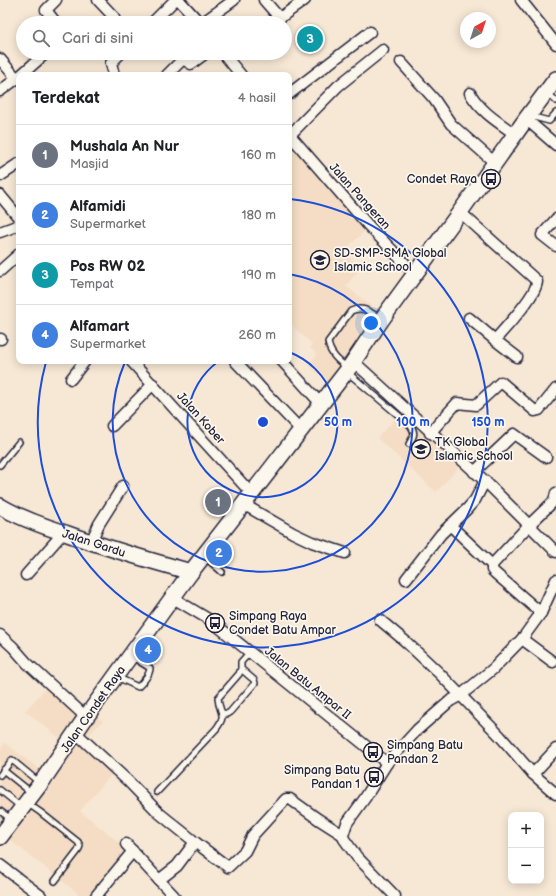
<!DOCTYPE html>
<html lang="id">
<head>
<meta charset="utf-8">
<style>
  body { margin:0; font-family:"Balsamiq Sans",sans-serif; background:#f6f6f6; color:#202124 }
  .controls { position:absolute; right:12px; bottom:12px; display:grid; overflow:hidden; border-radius:8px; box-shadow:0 2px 10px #0003 }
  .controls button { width:36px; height:36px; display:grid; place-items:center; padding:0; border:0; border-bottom:1px solid #e0e0e0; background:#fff; color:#202124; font:20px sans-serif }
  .compass { position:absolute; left:460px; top:12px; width:36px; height:36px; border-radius:50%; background:#fff; box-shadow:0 2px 10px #0003; rotate:39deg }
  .you { position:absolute; left:371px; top:323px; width:14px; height:14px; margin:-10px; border:3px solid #fff; border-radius:50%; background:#1a73e8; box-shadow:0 0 0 6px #1a73e833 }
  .badge { display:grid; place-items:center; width:26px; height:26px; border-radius:50%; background:#22223b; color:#fff; font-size:13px; font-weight:700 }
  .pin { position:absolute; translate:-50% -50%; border:2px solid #fff; box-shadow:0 1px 4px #0006 }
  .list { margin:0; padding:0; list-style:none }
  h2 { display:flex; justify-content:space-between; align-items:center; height:52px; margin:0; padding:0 16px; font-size:17px }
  h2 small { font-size:13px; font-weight:400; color:#757577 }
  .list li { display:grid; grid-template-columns:26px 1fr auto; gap:12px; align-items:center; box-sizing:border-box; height:60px; padding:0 16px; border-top:1px solid #e0e0e0 }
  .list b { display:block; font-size:15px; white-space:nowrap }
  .list p { margin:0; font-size:13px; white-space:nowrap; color:#757577 }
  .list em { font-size:13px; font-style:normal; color:#757577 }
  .icon { flex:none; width:22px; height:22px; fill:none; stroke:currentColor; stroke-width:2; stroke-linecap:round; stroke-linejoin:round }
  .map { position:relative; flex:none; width:556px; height:896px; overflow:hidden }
  .search { position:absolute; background:#fff; box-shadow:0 2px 10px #0003; left:16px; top:16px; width:276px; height:44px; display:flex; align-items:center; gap:10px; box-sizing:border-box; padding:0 14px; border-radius:22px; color:#757577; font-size:15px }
  .panel { position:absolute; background:#fff; box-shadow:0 2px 10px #0003; left:16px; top:72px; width:276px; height:292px; border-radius:8px }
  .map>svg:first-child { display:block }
  .built { fill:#f4ddc4 }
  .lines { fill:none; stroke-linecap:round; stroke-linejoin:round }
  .lane-casing { stroke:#22223b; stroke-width:8 }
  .street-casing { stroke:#22223b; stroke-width:13 }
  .secondary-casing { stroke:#22223b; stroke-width:18 }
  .lane { stroke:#fbf7ec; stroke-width:5 }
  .street { stroke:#fbf7ec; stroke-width:10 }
  .secondary { stroke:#fbf7ec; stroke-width:15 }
  .ring { fill:none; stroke:#1d4ed8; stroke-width:2 }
  .labels { text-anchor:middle; stroke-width:3.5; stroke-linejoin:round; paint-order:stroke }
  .poi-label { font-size:12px; fill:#22223b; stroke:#fbf7ec; text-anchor:start }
  .street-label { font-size:12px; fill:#22223b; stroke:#fbf7ec }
  .centre { fill:#1d4ed8; stroke:#fbf7ec; stroke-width:2 }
  .ring-label { font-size:12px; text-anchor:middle; font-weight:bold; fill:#1d4ed8; stroke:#fbf7ec; stroke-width:3.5; stroke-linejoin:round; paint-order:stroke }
</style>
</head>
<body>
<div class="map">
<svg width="556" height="896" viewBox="0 0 556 896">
  <rect width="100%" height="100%" fill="#f7e8d5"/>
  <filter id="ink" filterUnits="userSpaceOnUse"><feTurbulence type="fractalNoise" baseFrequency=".025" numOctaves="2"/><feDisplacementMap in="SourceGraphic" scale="8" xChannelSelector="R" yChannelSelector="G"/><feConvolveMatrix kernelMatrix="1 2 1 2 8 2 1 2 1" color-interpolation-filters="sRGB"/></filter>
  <g filter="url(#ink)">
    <g class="built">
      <polygon points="289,140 366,230 343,252 361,268 346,286 383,315 330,385 308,364 317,355 310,348 312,344 289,323"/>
      <polygon points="407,406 465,461 436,492 377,438"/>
      <polygon points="53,680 103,721 89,735 120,765 80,811 136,856 103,896 81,896 5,836 10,829 0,822 0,750 5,743 45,773 66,743 25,711"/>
    </g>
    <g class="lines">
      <defs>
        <g id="lane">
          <polyline points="548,93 556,101"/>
          <polyline points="530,116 549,121 556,113"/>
          <path d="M348 368C338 361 330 354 328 342L351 311C363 305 371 313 381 319"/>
          <path d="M347 372 410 425C416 433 414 436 409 444"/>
          <polyline points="0,465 19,442"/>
          <polyline points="205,557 222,572"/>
          <path d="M117 677 138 687C143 682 150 675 150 668L131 656"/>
          <polyline points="223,713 227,714 230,712 255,683 254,680 241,669"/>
          <polyline points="3,770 32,793"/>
          <polyline points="0,775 12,760 40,783"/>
          <polyline points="0,790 21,807"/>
          <path d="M157 792 216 729C228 713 219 714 218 698L239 674 241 669V662L250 652"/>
          <polyline points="27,803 40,812 78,842 80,846 78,851 55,881"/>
          <polyline points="0,811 11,819"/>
        </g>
        <g id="street">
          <polyline points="98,0 114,17"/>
          <polyline points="179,0 200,23"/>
          <polyline points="264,0 277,15 281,17 305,0"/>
          <polyline points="521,0 556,44"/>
          <polyline points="56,23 46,10 56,0"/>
          <polyline points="152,23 175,0"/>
          <polyline points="202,23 234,0"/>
          <polyline points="223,53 241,75"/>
          <polyline points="0,59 17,79"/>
          <polyline points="401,62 434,99 451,124 495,163"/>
          <polyline points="21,75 46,53"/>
          <polyline points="114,75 111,63 121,53"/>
          <polyline points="167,75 183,59 191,64 206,53"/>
          <polyline points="0,91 19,77"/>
          <path d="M470 93C481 112 498 122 515 134"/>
          <polyline points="289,94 370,32"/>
          <polyline points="526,119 556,145"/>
          <polyline points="289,134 367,224 415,274"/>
          <polyline points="290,135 338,86 383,50"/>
          <polyline points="0,176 18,164"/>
          <polyline points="0,195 19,218"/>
          <path d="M460 212 537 281C537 295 505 328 495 340L469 318"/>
          <polyline points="556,219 542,235 556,246"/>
          <polyline points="0,232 19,225"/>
          <polyline points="0,271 19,254"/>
          <polyline points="0,339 1,339"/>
          <polyline points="495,340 517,357"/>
          <polyline points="131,361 251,493"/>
          <polyline points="235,361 301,430"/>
          <polyline points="282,361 321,404"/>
          <polyline points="353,361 485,481 556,552"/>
          <polyline points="71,379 85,361"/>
          <polyline points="112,426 153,384"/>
          <polyline points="430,433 457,403 476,405 501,382 535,411 539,410 556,389"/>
          <polyline points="474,472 514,434 546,457"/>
          <polyline points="243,504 293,533 312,542 345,553"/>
          <polyline points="450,525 492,565"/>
          <polyline points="91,542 99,524 123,486"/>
          <polyline points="26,575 63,533"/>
          <polyline points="406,579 441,534 467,509 475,500 485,481"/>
          <polyline points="173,598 210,620 387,763"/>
          <polyline points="541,613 495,573 492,570 492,565 529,525 554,501 556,493"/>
          <polyline points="380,620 405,641 439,673 500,736 533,774 556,794"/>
          <polyline points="0,635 13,647 27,663 86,717"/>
          <polyline points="522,639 553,662"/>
          <polyline points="76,733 128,781 159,813 195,842 228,867 245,851 253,835 286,799 290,799 318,819 343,835"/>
          <polyline points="533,774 556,749"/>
          <polyline points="126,844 159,880"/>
          <polyline points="0,865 41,896"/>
          <polyline points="96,896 133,851"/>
          <polyline points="174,896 159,880 177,866 195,842"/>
          <polyline points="395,896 357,857 344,839 343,835 347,823 365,798 387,763 417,730 450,701 461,695 493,669 522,639 541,613 556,580"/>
        </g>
        <g id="secondary">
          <path d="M0 506C20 518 43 526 65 533 106 548 148 560 191 572"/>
          <polyline points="0,837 41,783 86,717 191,572 349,368 382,319 460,212 526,119 556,79"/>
        </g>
      </defs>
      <use href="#lane" class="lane-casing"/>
      <use href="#street" class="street-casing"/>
      <use href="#secondary" class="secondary-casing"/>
      <use href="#lane" class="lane"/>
      <use href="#street" class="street"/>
      <use href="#secondary" class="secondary"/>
    </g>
  </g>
  <g class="ring">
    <path d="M289 352A75 75 0 1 1 219 361"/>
    <path d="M289 274A150 150 0 1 1 125 362"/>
    <path d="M290 199A225 225 0 1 1 46 362"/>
  </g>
  <defs>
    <symbol id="bus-ring" viewBox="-11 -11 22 22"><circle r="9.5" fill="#fbf7ec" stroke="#22223b" stroke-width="1.5"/><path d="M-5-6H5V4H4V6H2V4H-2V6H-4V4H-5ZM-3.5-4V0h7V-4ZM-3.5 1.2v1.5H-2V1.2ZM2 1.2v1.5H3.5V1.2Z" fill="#22223b"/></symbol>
    <symbol id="school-ring" viewBox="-11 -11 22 22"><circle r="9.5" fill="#fbf7ec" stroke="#22223b" stroke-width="1.5"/><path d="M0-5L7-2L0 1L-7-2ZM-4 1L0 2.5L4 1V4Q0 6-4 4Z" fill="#22223b"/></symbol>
  </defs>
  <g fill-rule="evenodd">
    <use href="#bus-ring" x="480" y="168" width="22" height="22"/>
    <use href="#school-ring" x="309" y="249" width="22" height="22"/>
    <use href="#school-ring" x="410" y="438" width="22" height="22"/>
    <use href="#bus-ring" x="204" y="612" width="22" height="22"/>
    <use href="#bus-ring" x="362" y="741" width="22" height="22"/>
    <use href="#bus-ring" x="363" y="766" width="22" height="22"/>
  </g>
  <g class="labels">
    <g class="poi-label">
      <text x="477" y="183" text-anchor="end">Condet Raya</text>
      <text x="334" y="257">SD-SMP-SMA Global<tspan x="334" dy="14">Islamic School</tspan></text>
      <text x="435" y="446">TK Global<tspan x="435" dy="14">Islamic School</tspan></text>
      <text x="229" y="620">Simpang Raya<tspan x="229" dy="14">Condet Batu Ampar</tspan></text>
      <text x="387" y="749">Simpang Batu<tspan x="387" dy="14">Pandan 2</tspan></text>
      <text x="360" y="774" text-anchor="end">Simpang Batu<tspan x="360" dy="14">Pandan 1</tspan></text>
    </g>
    <g class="street-label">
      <text transform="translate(360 196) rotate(48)" y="4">Jalan Pangeran</text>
      <text transform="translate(201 418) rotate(48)" y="4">Jalan Kober</text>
      <text transform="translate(94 543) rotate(18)" y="4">Jalan Gardu</text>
      <text transform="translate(308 683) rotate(39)" y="4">Jalan Batu Ampar II</text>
      <text transform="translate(93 709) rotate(-55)" y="4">Jalan Condet Raya</text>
    </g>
  </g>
  <circle cx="263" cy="422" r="6" class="centre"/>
  <g class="ring-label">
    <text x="338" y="426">50 m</text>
    <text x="413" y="426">100 m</text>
    <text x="488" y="426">150 m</text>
  </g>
</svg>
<div class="controls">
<button>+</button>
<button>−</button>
</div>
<svg class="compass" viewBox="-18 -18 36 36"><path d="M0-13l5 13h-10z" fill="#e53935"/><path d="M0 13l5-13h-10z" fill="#757577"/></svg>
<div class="you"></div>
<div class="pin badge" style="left:218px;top:502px;background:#6b7280">1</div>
<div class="pin badge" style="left:219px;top:553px;background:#3f7fe0">2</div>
<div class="pin badge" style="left:310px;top:39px;background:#0f9aa8">3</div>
<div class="pin badge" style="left:148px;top:650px;background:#3f7fe0">4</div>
<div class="search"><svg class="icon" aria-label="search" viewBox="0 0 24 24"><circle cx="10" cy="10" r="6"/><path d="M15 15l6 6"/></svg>Cari di sini</div>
<section class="panel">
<h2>Terdekat<small>4 hasil</small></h2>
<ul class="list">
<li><span class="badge" style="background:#6b7280">1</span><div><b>Mushala An Nur</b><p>Masjid</p></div><em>160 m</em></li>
<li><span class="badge" style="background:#3f7fe0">2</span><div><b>Alfamidi</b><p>Supermarket</p></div><em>180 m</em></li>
<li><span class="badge" style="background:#0f9aa8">3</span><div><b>Pos RW 02</b><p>Tempat</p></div><em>190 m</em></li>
<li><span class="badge" style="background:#3f7fe0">4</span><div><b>Alfamart</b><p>Supermarket</p></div><em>260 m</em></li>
</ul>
</section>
</div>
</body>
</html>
